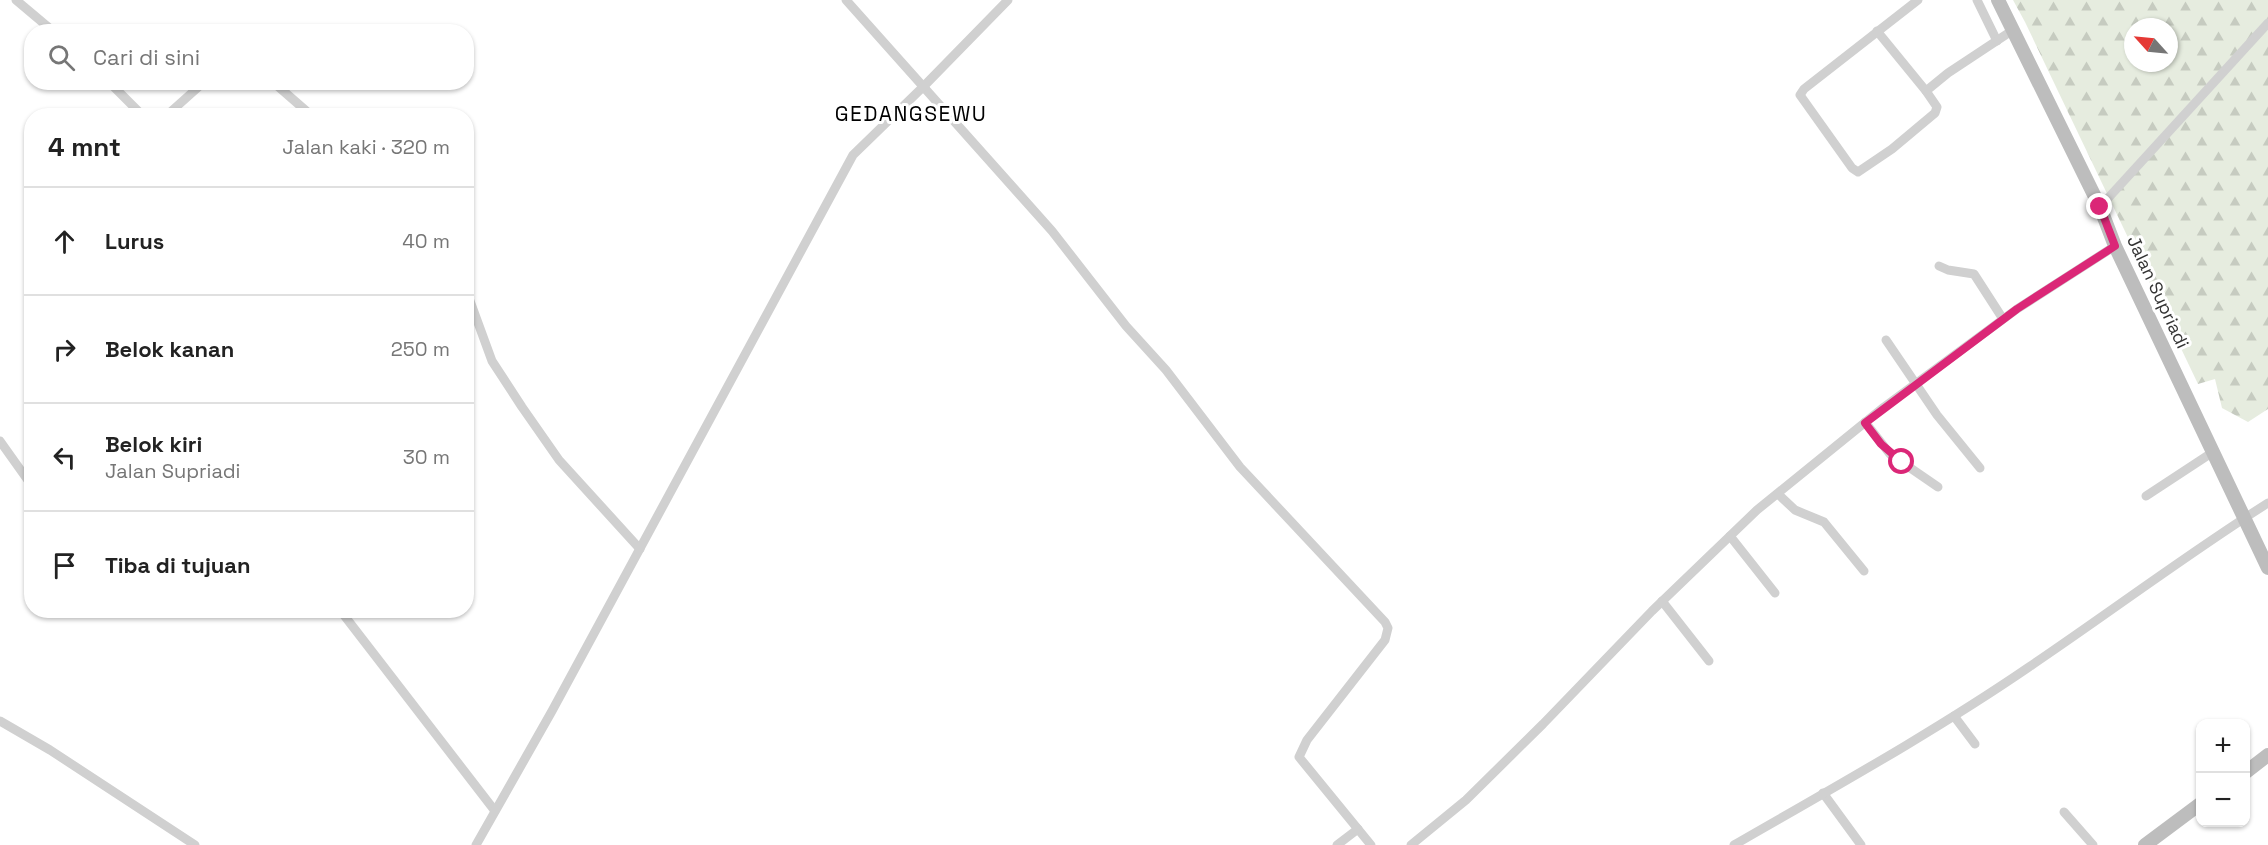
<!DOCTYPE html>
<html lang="id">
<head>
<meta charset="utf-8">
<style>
  body { margin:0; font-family:"Space Grotesk",sans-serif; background:#f6f6f6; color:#222 }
  .controls { position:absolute; right:18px; bottom:18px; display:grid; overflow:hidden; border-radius:12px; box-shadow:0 2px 4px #0004 }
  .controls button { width:54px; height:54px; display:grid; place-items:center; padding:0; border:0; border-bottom:2px solid #e0e0e0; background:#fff; color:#222; font:30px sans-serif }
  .compass { position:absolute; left:2124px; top:18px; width:54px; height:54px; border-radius:50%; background:#fff; box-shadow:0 2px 4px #0004; rotate:297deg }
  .stop { position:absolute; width:18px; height:18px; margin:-14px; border:4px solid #db2777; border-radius:50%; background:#fff }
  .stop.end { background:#db2777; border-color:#fff; box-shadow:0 2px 6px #0008 }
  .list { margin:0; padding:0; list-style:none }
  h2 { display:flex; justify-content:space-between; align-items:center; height:78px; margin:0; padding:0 24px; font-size:26px }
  h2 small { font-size:20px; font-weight:400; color:#767676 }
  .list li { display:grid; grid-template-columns:39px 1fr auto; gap:18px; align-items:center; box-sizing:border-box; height:108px; padding:0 24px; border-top:2px solid #e0e0e0 }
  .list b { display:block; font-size:22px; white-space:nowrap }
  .list p { margin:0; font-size:20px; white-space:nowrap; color:#767676 }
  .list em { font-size:20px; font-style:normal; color:#767676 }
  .icon { flex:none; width:33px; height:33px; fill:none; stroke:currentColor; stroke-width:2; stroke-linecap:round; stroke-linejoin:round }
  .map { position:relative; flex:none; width:2268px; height:845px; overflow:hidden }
  .search { position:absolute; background:#fff; box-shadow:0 2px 4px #0004; left:24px; top:24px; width:450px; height:66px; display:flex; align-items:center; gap:15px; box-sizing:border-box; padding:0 21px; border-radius:24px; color:#767676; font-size:22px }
  .panel { position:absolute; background:#fff; box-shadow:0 2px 4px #0004; left:24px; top:108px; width:450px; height:510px; border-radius:24px }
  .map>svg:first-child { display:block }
  .forest { fill:url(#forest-firs); fill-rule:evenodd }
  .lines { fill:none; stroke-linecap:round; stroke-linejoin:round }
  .minor { stroke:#d0d0d0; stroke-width:9 }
  .secondary { stroke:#bdbdbd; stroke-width:14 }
  .route { stroke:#db2777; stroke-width:8 }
  .labels { text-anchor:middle; stroke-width:6; stroke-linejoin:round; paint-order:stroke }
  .street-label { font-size:18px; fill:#333; stroke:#fff }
  .quarter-label { font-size:21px; letter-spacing:1.5px; fill:#000; stroke:#fff }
</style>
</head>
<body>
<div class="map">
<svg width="2268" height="845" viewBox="0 0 2268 845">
  <defs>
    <pattern id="forest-firs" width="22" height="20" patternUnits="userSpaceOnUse" patternTransform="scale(1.5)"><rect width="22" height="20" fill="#e6ecdf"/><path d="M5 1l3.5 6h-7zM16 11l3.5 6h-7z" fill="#c6cbc0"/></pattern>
  </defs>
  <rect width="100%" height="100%" fill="#fff"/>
  <path class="forest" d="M2013 0H2268V409L2248 422 2222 408 2215 379 2198 384 2025 22ZM2133 27H2169V63H2133Z"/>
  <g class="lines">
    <g class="minor">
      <polyline points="16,0 54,32"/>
      <polyline points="846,0 1052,231 1126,326 1166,370 1240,467 1385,622 1388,628 1385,640 1307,740 1299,757 1371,845"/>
      <polyline points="1918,0 1804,89 1800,95 1852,168 1858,172 1892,149 1935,113 1937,107 1926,91"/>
      <polyline points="1977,0 1997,41"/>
      <polyline points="1877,31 1926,91 1948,73 2013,30"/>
      <polyline points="109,82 143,116"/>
      <polyline points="273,82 312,116"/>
      <polyline points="166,116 204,82"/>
      <polyline points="2100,207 2268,23"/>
      <polyline points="1939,266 1948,270 1974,274 2003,319"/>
      <polyline points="466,290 492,361 522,407 559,460 640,549"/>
      <polyline points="1886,340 1937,415 1980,468"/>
      <polyline points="1865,422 1890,454 1938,487"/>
      <polyline points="0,441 32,486"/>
      <polyline points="1778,494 1795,510 1824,522 1864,571"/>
      <polyline points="2146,496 2213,452"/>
      <polyline points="1730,536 1775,593"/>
      <polyline points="1662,601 1709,661"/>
      <polyline points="340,610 495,811"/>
      <polyline points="1954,716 1975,744"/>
      <polyline points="0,721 50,750 195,845"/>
      <polyline points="1823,793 1861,845"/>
      <polyline points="2064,812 2093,845"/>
      <polyline points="476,845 552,711 853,155 924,86 1008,0"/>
      <polyline points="1337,845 1358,829"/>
      <polyline points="1411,845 1466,800 1543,724 1652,611 1757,510 1884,407 2017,309 2115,246"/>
      <path d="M1734 845C1833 788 1934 732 2029 667 2109 613 2186 555 2268 503"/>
    </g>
    <g class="secondary">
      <polyline points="1998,0 2100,207 2115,246 2268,568"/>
      <polyline points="2246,772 2268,755"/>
      <polyline points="2145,845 2200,804"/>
    </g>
  </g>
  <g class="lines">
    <polyline class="route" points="1902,462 1881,444 1865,423 2017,309 2115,246 2100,207"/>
  </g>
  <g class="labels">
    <g class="street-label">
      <text transform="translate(2158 292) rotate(65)" y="6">Jalan Supriadi</text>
    </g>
    <g class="quarter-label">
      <text x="911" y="121">GEDANGSEWU</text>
    </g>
  </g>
</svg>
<div class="controls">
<button>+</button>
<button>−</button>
</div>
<svg class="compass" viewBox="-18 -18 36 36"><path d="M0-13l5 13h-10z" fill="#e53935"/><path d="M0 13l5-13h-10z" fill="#767676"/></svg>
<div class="stop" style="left:1902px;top:462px"></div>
<div class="stop end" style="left:2100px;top:207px"></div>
<div class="search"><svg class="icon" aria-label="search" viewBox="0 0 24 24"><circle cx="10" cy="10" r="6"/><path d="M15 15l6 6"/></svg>Cari di sini</div>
<section class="panel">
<h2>4 mnt<small>Jalan kaki · 320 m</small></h2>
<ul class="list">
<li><svg class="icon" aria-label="ahead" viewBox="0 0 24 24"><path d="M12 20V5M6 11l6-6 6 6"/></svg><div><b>Lurus</b></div><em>40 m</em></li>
<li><svg class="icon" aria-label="right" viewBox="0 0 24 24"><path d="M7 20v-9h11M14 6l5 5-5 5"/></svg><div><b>Belok kanan</b></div><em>250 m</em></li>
<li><svg class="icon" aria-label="left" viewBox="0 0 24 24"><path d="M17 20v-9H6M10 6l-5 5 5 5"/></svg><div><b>Belok kiri</b><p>Jalan Supriadi</p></div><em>30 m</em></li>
<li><svg class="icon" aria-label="arrive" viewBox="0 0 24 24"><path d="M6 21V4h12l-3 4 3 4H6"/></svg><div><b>Tiba di tujuan</b></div></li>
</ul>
</section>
</div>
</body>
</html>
